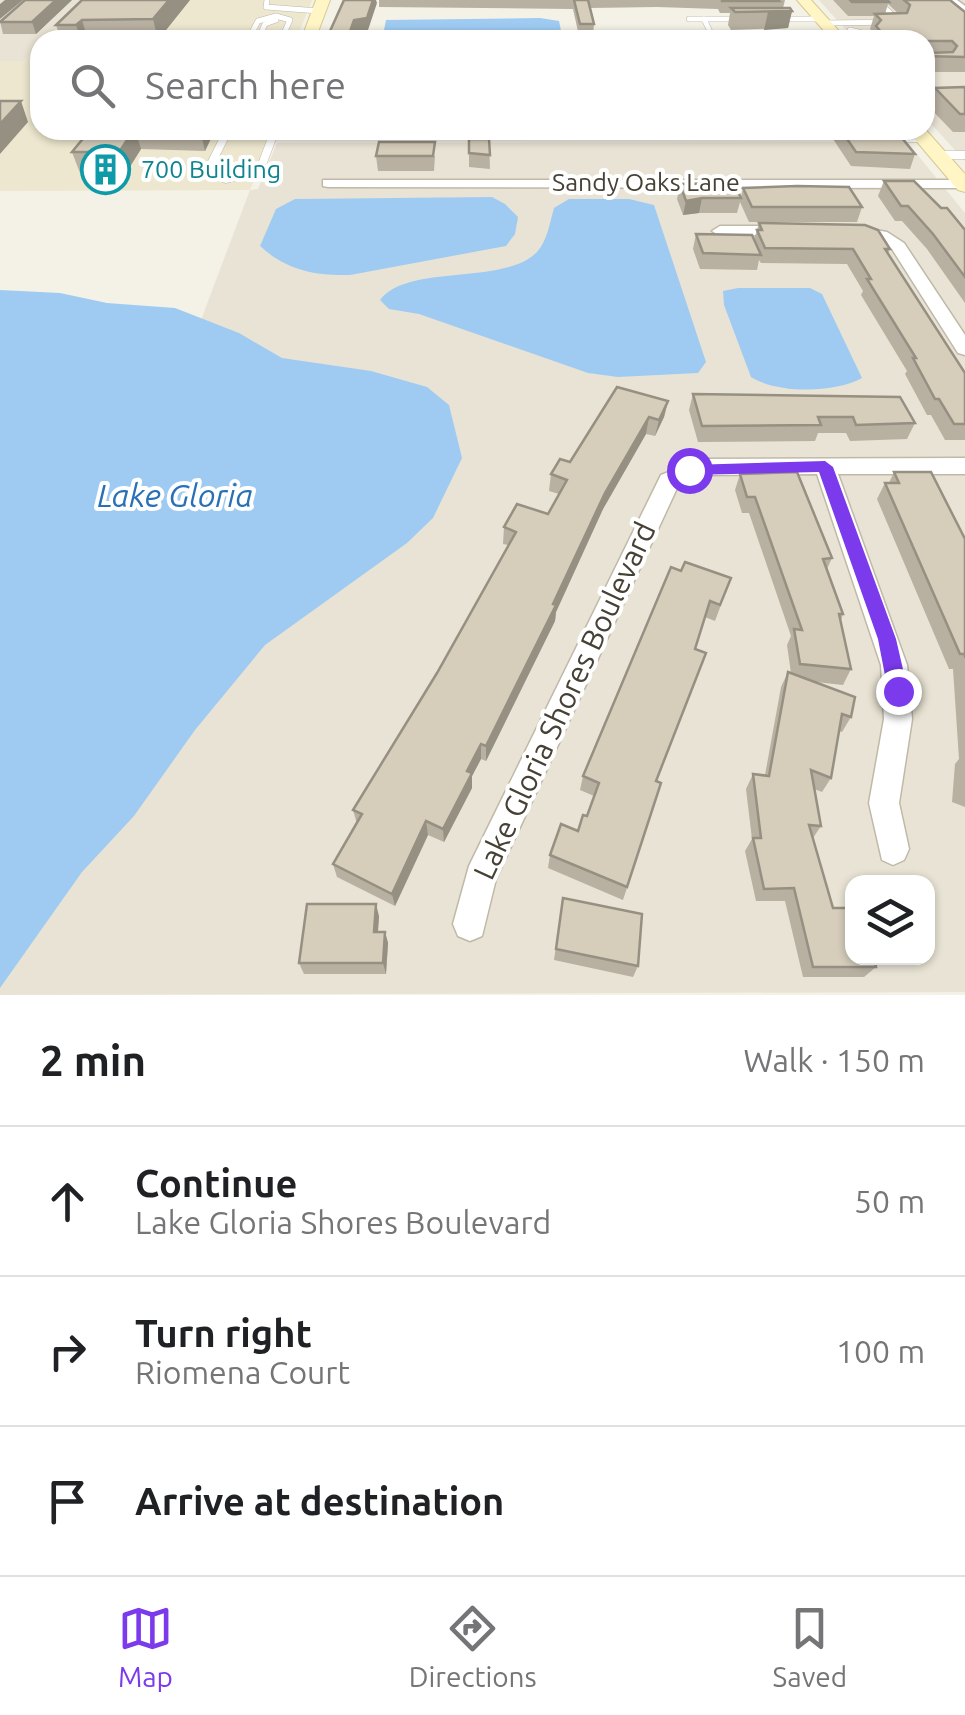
<!DOCTYPE html>
<html lang="en">
<head>
<meta charset="utf-8">
<style>
  body { margin:0; font-family:Ubuntu,sans-serif; background:#f6f6f6; color:#202124 }
  .controls { position:absolute; right:30px; bottom:30px; display:grid; overflow:hidden; border-radius:20px; box-shadow:0 2px 8px #0004 }
  .controls button { width:90px; height:90px; display:grid; place-items:center; padding:0; border:0; border-bottom:2px solid #e0e0e0; background:#fff; color:#202124; font:50px sans-serif }
  .stop { position:absolute; width:30px; height:30px; margin:-22px; border:8px solid #7c3aed; border-radius:50%; background:#fff }
  .stop.end { background:#7c3aed; border-color:#fff; box-shadow:0 2px 10px #0008 }
  .list { margin:0; padding:0; list-style:none }
  h2 { display:flex; justify-content:space-between; align-items:center; height:130px; margin:0; padding:0 40px; font-size:42px }
  h2 small { font-size:32px; font-weight:400; color:#757577 }
  .list li { display:grid; grid-template-columns:65px 1fr auto; gap:30px; align-items:center; box-sizing:border-box; height:150px; padding:0 40px; border-top:2px solid #e0e0e0 }
  .list b { display:block; font-size:38px; white-space:nowrap }
  .list p { margin:0; font-size:32px; white-space:nowrap; color:#757577 }
  .list em { font-size:32px; font-style:normal; color:#757577 }
  .icon { flex:none; width:55px; height:55px; fill:none; stroke:currentColor; stroke-width:2; stroke-linecap:round; stroke-linejoin:round }
  .map { position:relative; flex:none; width:965px; height:995px; overflow:hidden }
  .search { position:absolute; background:#fff; box-shadow:0 2px 8px #0004; left:30px; right:30px; top:30px; height:110px; display:flex; align-items:center; gap:25px; box-sizing:border-box; padding:0 35px; border-radius:30px; color:#757577; font-size:38px }
  .sheet { height:580px; background:#fff }
  nav { display:flex; justify-content:space-around; align-items:center; box-sizing:border-box; height:140px; border-top:2px solid #e0e0e0; background:#fff; font-size:28px; color:#757577 }
  nav a { display:grid; justify-items:center; gap:5px }
  nav .on { color:#7c3aed }
  .map>svg:first-child { display:block }
  .residential { fill:#e8e3d4; fill-rule:evenodd }
  .education { fill:#ede7cf }
  .water { fill:#9fcbf3 }
  .lines { fill:none; stroke-linecap:round; stroke-linejoin:round }
  .lane-far1-casing { stroke:#c0b9a8; stroke-width:6 }
  .lane-casing { stroke:#c0b9a8; stroke-width:9 }
  .street-casing { stroke:#c0b9a8; stroke-width:3 }
  .secondary-casing { stroke:#d6c994; stroke-width:2 }
  .lane-far1 { stroke:#fff; stroke-width:5 }
  .lane { stroke:#fff; stroke-width:8 }
  .street { fill:#fff; fill-rule:evenodd }
  .secondary { fill:#fff5c5; fill-rule:evenodd }
  .wall { fill:#b8b0a1; fill-rule:evenodd }
  .shaded-wall { fill:#969083 }
  .building { fill:#d6cdbb; stroke:#969083; stroke-width:2.5 }
  .route { fill:#7c3aed }
  .labels { text-anchor:middle; stroke-width:8; stroke-linejoin:round; paint-order:stroke }
  .far-culture-label { font-size:25px; fill:#0d838f; stroke:#fff; text-anchor:start }
  .far-street-label { font-size:25px; fill:#474135; stroke:#fff }
  .street-label { font-size:30px; fill:#474135; stroke:#fff }
  .water-label { font-size:32px; font-style:italic; fill:#2971b7; stroke:#fff }
</style>
</head>
<body>
<div class="map">
<svg width="965" height="995" viewBox="0 0 965 995">
  <rect width="100%" height="100%" fill="#f4f1e6"/>
  <g class="residential">
    <polygon points="0,0 85,0 45,40 40,40 40,45 24,61 0,61"/>
    <polygon points="819,0 965,0 965,161 925,117 925,40 855,40"/>
    <path d="M907 142 965 213V992L0 995V853L250 190 258 189 277 143ZM852 882H928V958H852Z"/>
  </g>
  <g class="education">
    <polygon points="85,0 312,0 296,40 45,40"/>
    <polygon points="40,45 40,130 274,130 250,190 0,191 0,61 24,61"/>
  </g>
  <g class="water">
    <polygon points="540,18 559,21 563,40 382,40 386,20"/>
    <path d="M492 197 505 204 518 217 515 234 506 246 350 275C315 276 286 270 260 246L276 209 295 199Z"/>
    <path d="M569 199H629L654 205 706 362 698 373 618 377 588 373 419 314 389 309 380 300C408 263 504 286 537 252 547 241 550 222 554 208Z"/>
    <path d="M738 288H810L822 294 862 378C835 393 778 394 751 377L724 305 723 291Z"/>
    <polygon points="0,290 60,293 107,303 175,308 239,333 282,358 371,371 427,387 449,405 462,458 433,518 407,543 265,645 195,730 134,816 82,872 0,988"/>
  </g>
  <g class="lines">
    <defs>
      <g id="lane-far1">
        <polyline points="267,0 266,7 319,11"/>
        <polyline points="689,19 742,19"/>
        <polyline points="704,19 714,40"/>
        <polyline points="775,19 821,19"/>
        <polyline points="825,23 900,22 876,0"/>
        <polyline points="837,37 870,35 850,30"/>
        <polyline points="248,40 258,21 276,16 290,20 281,40"/>
        <polyline points="258,40 265,24 276,20"/>
      </g>
      <g id="lane">
        <polyline points="228,130 207,172 226,179 260,170 275,130"/>
        <polyline points="888,138 924,138"/>
        <polyline points="938,155 965,155"/>
      </g>
      <g id="street">
        <polygon points="946,0 957,0 965,6 965,14"/>
        <rect x="925" y="93" width="40" height="8"/>
        <polygon points="323,180 963,180 965,188 328,187 323,186"/>
        <polygon points="786,226 792,228 792,234 720,236 712,231 720,226"/>
        <polygon points="853,226 887,232 904,243 965,335 965,355 958,353 892,249 877,239 847,234 847,228"/>
        <polygon points="965,458 965,474 838,474 907,665 912,719 899,803 909,849 904,860 893,865 882,860 869,803 884,719 881,665 817,474 705,475 678,486 496,879 482,936 470,941 458,936 453,924 469,866 661,475 702,459"/>
      </g>
      <g id="secondary">
        <polygon points="316,0 330,0 315,40 301,40"/>
        <polygon points="797,0 811,0 847,40 832,40"/>
        <polygon points="925,129 965,174 965,192 958,190 907,130"/>
      </g>
    </defs>
    <use href="#lane-far1" class="lane-far1-casing"/>
    <use href="#lane" class="lane-casing"/>
    <use href="#street" class="street-casing"/>
    <use href="#secondary" class="secondary-casing"/>
    <use href="#lane-far1" class="lane-far1"/>
    <use href="#lane" class="lane"/>
    <use href="#street" class="street"/>
    <use href="#secondary" class="secondary"/>
  </g>
  <g class="wall">
    <polygon points="25,0 72,0 36,34 3,34 0,21"/>
    <polygon points="82,0 190,0 158,40 61,40 56,25"/>
    <polygon points="379,0 785,0 783,8 792,11 788,28 731,30 728,25 730,13 720,13 718,9 657,7 590,8 594,24 593,36 579,36 573,9 379,7"/>
    <path d="M833 0H950L965 12V72H925V40H872L874 32 870 29 874 16H848ZM888 4 899 14H885Z"/>
    <polygon points="965,87 965,132 953,132 928,106 935,88"/>
    <polygon points="90,130 215,130 205,151 141,149 126,173 80,173 72,152"/>
    <rect x="342" y="130" width="25" height="4"/>
    <polygon points="827,130 880,130 860,131 915,154 910,169 851,166"/>
    <polygon points="469,139 489,139 490,169 469,167"/>
    <polygon points="376,156 435,156 434,171 378,171"/>
    <polygon points="884,181 965,230 965,303 927,249 902,221 895,221 878,196"/>
    <polygon points="680,184 741,198 743,188 862,207 857,222 749,222 740,202 737,213 699,213 683,215 677,199"/>
    <polygon points="759,223 890,249 888,253 965,373 965,440 945,440 931,415 927,415 905,374 907,371 861,295 863,291 847,264 761,263 759,260 757,270 700,269 693,249 696,234 754,240"/>
    <polygon points="693,394 915,423 907,439 850,441 846,433 818,433 815,441 698,442 689,410"/>
    <polygon points="668,401 664,417 655,436 646,434 603,509 556,612 555,621 486,761 481,759 472,776 472,788 444,842 428,835 395,906 337,877 333,864 357,824 353,810 437,673 508,545 503,544 504,527 548,514 559,494 549,491 551,474"/>
    <polygon points="894,472 965,539 965,807 952,802 955,764 959,759 953,669 949,669 877,499 885,483 889,483"/>
    <polygon points="740,474 832,558 827,569 843,614 841,620 851,669 843,685 816,682 851,717 842,732 839,731 831,778 822,792 814,789 821,826 813,838 833,908 876,967 864,977 803,977 785,901 756,901 745,851 752,839 746,789 753,774 765,775 781,687 788,672 791,673 787,645 791,636 749,513 742,513 735,490"/>
    <polygon points="681,571 731,578 715,621 705,617 695,649 706,653 657,781 661,783 623,900 548,868 550,855 578,831 587,816 594,796 580,790 583,776"/>
    <polygon points="563,898 638,966 633,977 554,960"/>
    <polygon points="379,916 378,932 385,932 388,943 386,974 304,974 299,963"/>
  </g>
  <g class="shaded-wall">
    <polygon points="5,0 23,0 0,19 0,4"/>
    <polygon points="56,0 72,0 36,34 32,22"/>
    <polygon points="169,0 190,0 158,40 153,19"/>
    <polygon points="373,0 376,0 377,3 368,30 355,32 352,40 347,40 354,20"/>
    <polygon points="792,11 788,28 764,30 768,12"/>
    <polygon points="82,20 88,40 81,40 76,25"/>
    <polygon points="21,101 28,122 0,154 0,124"/>
    <polygon points="134,130 135,130 141,149 126,173 119,152"/>
    <polygon points="200,130 215,130 205,151"/>
    <polygon points="702,198 699,213 683,215 686,201"/>
    <polygon points="668,401 664,417 655,436 659,420"/>
    <polygon points="649,417 646,434 603,509 556,612 555,621 486,761 486,746 605,493"/>
    <polygon points="481,744 481,759 472,776 472,788 444,842 443,829 467,771"/>
    <polygon points="426,821 428,835 395,906 392,894"/>
    <polygon points="376,904 379,916 377,943 374,932"/>
    <polygon points="385,932 388,943 386,974 383,963"/>
  </g>
  <g class="building">
    <polygon points="25,0 56,0 32,22 0,22"/>
    <polygon points="82,0 169,0 153,19 82,20 76,25 56,25"/>
    <polygon points="344,0 373,0 367,18 354,20 347,40 326,40"/>
    <polygon points="574,0 588,0 594,24 580,24"/>
    <polygon points="722,0 778,0 779,1 722,1"/>
    <polygon points="850,0 887,0 889,2 852,2"/>
    <polygon points="904,0 950,0 965,12 965,57 925,56 925,49 930,53 953,52 957,46 952,41 928,41 925,48 925,40 888,40 876,26 881,20 875,14 907,13 910,5"/>
    <polygon points="731,8 790,8 792,11 735,12"/>
    <polygon points="965,87 965,114 960,114 935,88"/>
    <polygon points="0,101 21,101 0,124"/>
    <polygon points="90,130 134,130 119,152 72,152"/>
    <polygon points="841,130 897,132 915,154 856,152"/>
    <polygon points="469,139 489,139 490,155 469,153"/>
    <polygon points="379,142 435,142 433,156 376,156"/>
    <polygon points="884,181 914,181 941,208 947,208 965,230 965,277 933,234 908,206 901,206"/>
    <polygon points="734,183 741,198 702,198 686,201 680,184"/>
    <polygon points="797,186 849,187 862,207 752,207 743,188"/>
    <polygon points="759,223 865,225 878,230 890,249 885,249 965,373 965,424 954,424 939,399 935,399 913,358 916,358 867,279 871,279 853,249 765,248 757,230 762,230"/>
    <polygon points="696,234 752,235 761,255 703,253"/>
    <polygon points="617,387 668,401 659,420 649,417 605,493 553,604 556,605 486,746 481,744 467,771 472,773 443,829 426,821 392,894 333,864 362,814 353,810 437,673 516,532 504,527 517,504 548,514 567,480 551,474 560,459 570,462"/>
    <polygon points="693,394 900,397 915,423 856,425 853,417 818,417 821,425 702,426"/>
    <polygon points="797,472 832,558 823,559 843,614 839,614 851,669 800,664 794,629 802,630 755,497 747,497 740,474"/>
    <polygon points="894,472 931,472 965,539 965,658 965,654 960,654 885,483 899,483"/>
    <polygon points="685,562 731,578 720,605 710,601 695,649 706,653 656,781 661,783 627,887 550,855 561,824 578,831 583,815 587,816 599,783 583,776 671,567 681,571"/>
    <polygon points="788,672 855,697 851,717 842,714 831,778 811,770 821,826 809,825 833,908 852,908 852,958 874,958 876,967 813,967 794,888 764,889 753,838 761,838 753,774 769,776"/>
    <polygon points="563,898 642,914 638,966 556,949"/>
    <polygon points="307,904 376,904 374,932 385,932 383,963 299,963"/>
  </g>
  <polygon class="route" points="825,461 833,467 896,639 908,691 898,700 888,691 878,639 819,472 689,475 681,470 689,465"/>
  <defs>
    <symbol id="building-ring" viewBox="-11 -11 22 22"><circle r="9.5" fill="#fff" stroke="#0f9aa8" stroke-width="1.5"/><path d="M-4-6H4V6H1V3H-1V6H-4ZM-2.5-4.3h1.7v1.8h-1.7ZM.8-4.3h1.7v1.8H.8ZM-2.5-1h1.7V.8h-1.7ZM.8-1h1.7V.8H.8Z" fill="#0f9aa8"/></symbol>
  </defs>
  <g fill-rule="evenodd">
    <use href="#building-ring" x="78" y="142" width="55" height="55"/>
  </g>
  <g class="labels">
    <g class="far-culture-label">
      <text x="141" y="178">700 Building</text>
    </g>
    <g class="far-street-label">
      <text x="646" y="191">Sandy Oaks Lane</text>
    </g>
    <g class="street-label">
      <text transform="translate(565 701) rotate(-65)" y="10">Lake Gloria Shores Boulevard</text>
    </g>
    <g class="water-label">
      <text x="175" y="507">Lake Gloria</text>
    </g>
  </g>
</svg>
<div class="controls">
<button><svg class="icon" aria-label="layers" viewBox="0 0 24 24"><path d="M12 4l9 5-9 5-9-5zM3 14l9 5 9-5"/></svg></button>
</div>
<div class="stop" style="left:689px;top:470px"></div>
<div class="stop end" style="left:898px;top:691px"></div>
<div class="search"><svg class="icon" aria-label="search" viewBox="0 0 24 24"><circle cx="10" cy="10" r="6"/><path d="M15 15l6 6"/></svg>Search here</div>
</div>
<section class="sheet">
<h2>2 min<small>Walk · 150 m</small></h2>
<ul class="list">
<li><svg class="icon" aria-label="ahead" viewBox="0 0 24 24"><path d="M12 20V5M6 11l6-6 6 6"/></svg><div><b>Continue</b><p>Lake Gloria Shores Boulevard</p></div><em>50 m</em></li>
<li><svg class="icon" aria-label="right" viewBox="0 0 24 24"><path d="M7 20v-9h11M14 6l5 5-5 5"/></svg><div><b>Turn right</b><p>Riomena Court</p></div><em>100 m</em></li>
<li><svg class="icon" aria-label="arrive" viewBox="0 0 24 24"><path d="M6 21V4h12l-3 4 3 4H6"/></svg><div><b>Arrive at destination</b></div></li>
</ul>
</section>
<nav>
<a class="on"><svg class="icon" aria-label="map" viewBox="0 0 24 24"><path d="M3 6l6-2 6 2 6-2v14l-6 2-6-2-6 2zM9 4v14M15 6v14"/></svg>Map</a>
<a><svg class="icon" aria-label="directions" viewBox="0 0 24 24"><path d="M12 3l9 9-9 9-9-9zM9 14v-3h6M13 9l2 2-2 2"/></svg>Directions</a>
<a><svg class="icon" aria-label="saved" viewBox="0 0 24 24"><path d="M7 4h10v16l-5-4-5 4z"/></svg>Saved</a>
</nav>
</body>
</html>
